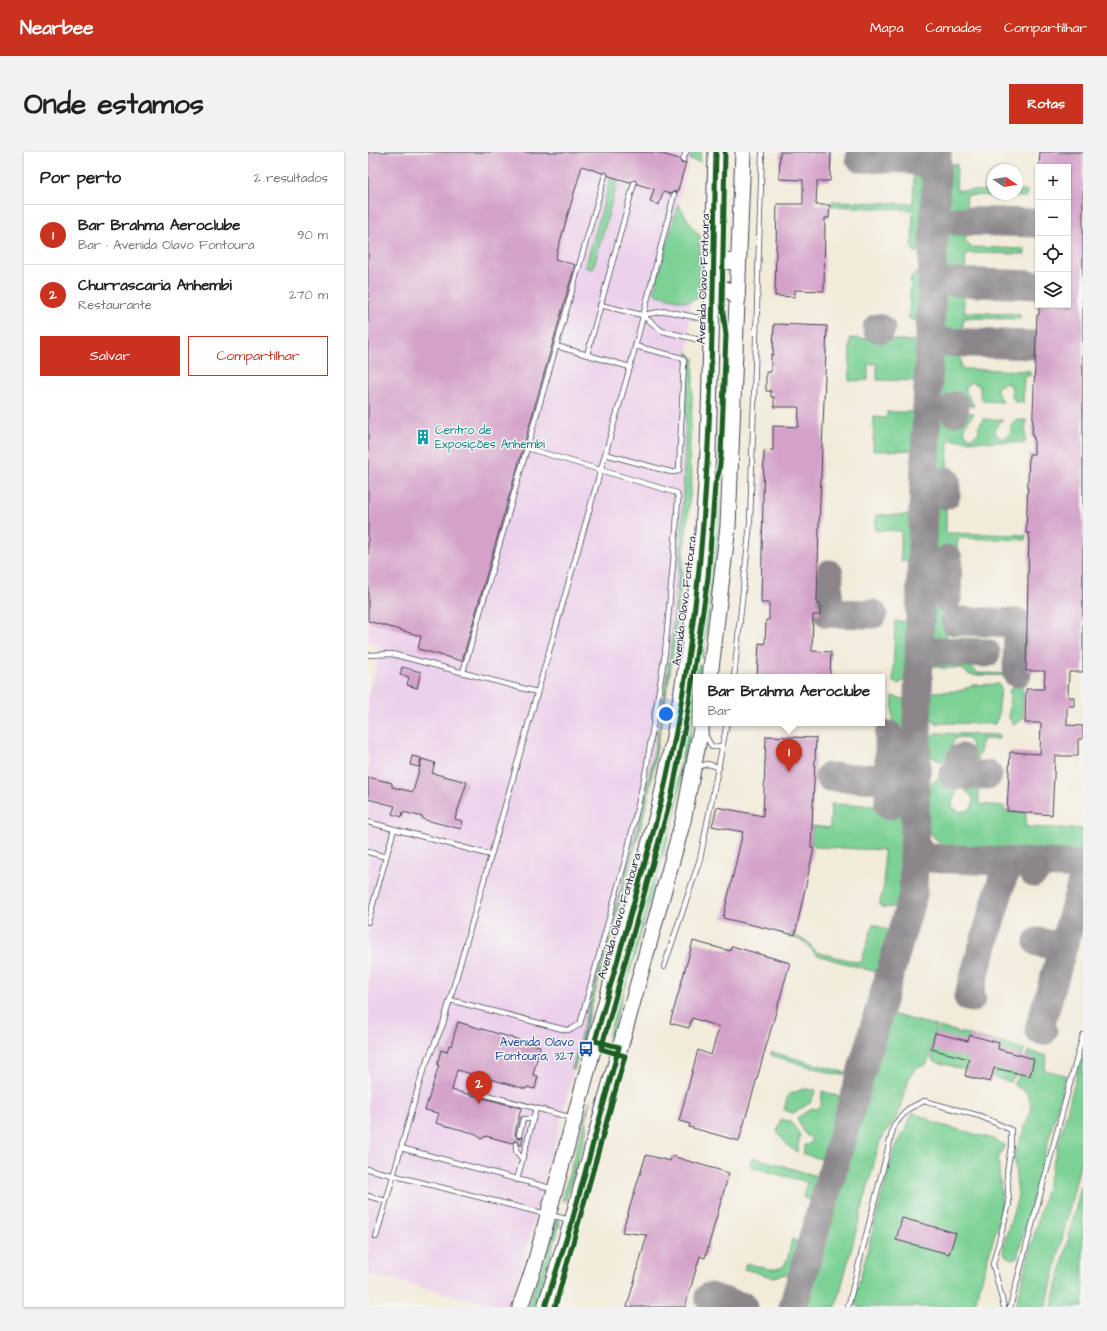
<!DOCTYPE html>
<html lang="pt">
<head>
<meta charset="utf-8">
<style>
  body { margin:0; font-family:"Architects Daughter",sans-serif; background:#f2f2f2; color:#222 }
  .controls { position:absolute; right:12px; top:12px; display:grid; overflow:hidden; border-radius:0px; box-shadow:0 1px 3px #0004 }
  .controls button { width:36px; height:36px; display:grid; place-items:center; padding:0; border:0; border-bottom:1px solid #e0e0e0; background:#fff; color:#222; font:20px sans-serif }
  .compass { position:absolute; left:619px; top:12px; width:36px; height:36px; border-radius:50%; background:#fff; box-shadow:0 1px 3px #0004; rotate:102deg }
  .you { position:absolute; left:298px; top:562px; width:14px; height:14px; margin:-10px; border:3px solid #fff; border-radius:50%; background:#1a73e8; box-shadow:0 0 0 6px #1a73e833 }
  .badge { display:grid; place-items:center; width:26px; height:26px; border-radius:50%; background:#c8321e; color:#fff; font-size:13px; font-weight:700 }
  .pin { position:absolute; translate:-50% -33px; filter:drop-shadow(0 1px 2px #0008) }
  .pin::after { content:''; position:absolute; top:21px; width:14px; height:12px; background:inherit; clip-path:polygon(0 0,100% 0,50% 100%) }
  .popup { position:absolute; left:325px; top:522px; width:192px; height:52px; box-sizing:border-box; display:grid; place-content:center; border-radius:0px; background:#fff; filter:drop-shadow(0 1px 3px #0005); font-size:13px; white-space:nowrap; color:#767676 }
  .popup b { font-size:15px; color:#222 }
  .popup::after { content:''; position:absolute; left:50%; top:100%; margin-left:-8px; border:8px solid transparent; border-top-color:#fff }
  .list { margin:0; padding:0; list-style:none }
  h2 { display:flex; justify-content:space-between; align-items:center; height:52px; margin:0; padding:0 16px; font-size:17px }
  h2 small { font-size:13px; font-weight:400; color:#767676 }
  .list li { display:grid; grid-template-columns:26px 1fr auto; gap:12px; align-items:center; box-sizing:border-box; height:60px; padding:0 16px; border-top:1px solid #e0e0e0 }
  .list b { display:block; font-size:15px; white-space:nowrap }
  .list p { margin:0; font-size:13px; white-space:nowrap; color:#767676 }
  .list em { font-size:13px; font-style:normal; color:#767676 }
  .actions { display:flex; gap:8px; padding:12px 16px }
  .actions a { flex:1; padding:9px 0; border:1px solid #c8321e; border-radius:0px; text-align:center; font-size:14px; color:#c8321e }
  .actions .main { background:#c8321e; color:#fff }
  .icon { flex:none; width:22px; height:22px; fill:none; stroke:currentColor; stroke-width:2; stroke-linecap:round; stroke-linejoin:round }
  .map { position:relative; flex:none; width:715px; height:1155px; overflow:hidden; border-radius:0px }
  header { display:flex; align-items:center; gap:24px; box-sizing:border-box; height:56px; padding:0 20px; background:#c8321e; color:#fff }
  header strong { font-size:19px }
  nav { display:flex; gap:22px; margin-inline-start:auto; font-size:14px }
  .intro { display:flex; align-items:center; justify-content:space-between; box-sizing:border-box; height:96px; padding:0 24px }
  h1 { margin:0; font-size:28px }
  .button { padding:10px 18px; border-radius:0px; background:#c8321e; color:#fff; font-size:14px; font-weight:700 }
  main { display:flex; gap:24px; padding:0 24px }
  aside { flex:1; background:#fff; border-radius:0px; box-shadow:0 1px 3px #0004 }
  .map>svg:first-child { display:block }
  .built { fill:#ecd1eb }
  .green { fill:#7bd195; stroke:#4e7a68 }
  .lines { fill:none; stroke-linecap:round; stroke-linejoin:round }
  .taxiway { stroke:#8a868a; stroke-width:29 }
  .building { fill:#d4a1c9 }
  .service-casing { stroke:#414053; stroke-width:6 }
  .primary-casing { stroke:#414053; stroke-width:17 }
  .service { stroke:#fff; stroke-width:4.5 }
  .primary { stroke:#fff; stroke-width:15 }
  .cycleway-casing { stroke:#f6f6f2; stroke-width:8 }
  .cycleway { stroke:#1b5e20; stroke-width:5 }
  .labels { text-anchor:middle; stroke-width:3; stroke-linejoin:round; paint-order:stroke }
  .street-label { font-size:12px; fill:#22223b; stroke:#f6f6f2 }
  .culture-label { font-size:12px; fill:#0d838f; stroke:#f6f6f2; text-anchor:start }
  .transit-label { font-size:12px; fill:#164399; stroke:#f6f6f2; text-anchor:end }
</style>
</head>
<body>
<header>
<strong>Nearbee</strong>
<nav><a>Mapa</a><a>Camadas</a><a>Compartilhar</a></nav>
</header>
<div class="intro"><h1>Onde estamos</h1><a class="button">Rotas</a></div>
<main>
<aside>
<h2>Por perto<small>2 resultados</small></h2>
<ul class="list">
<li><span class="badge">1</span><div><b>Bar Brahma Aeroclube</b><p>Bar · Avenida Olavo Fontoura</p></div><em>90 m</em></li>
<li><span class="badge">2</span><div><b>Churrascaria Anhembi</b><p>Restaurante</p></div><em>270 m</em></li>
</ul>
<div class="actions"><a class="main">Salvar</a><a>Compartilhar</a></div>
</aside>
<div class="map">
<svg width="715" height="1155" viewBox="0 0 715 1155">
  <rect width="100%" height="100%" fill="#f6f6f2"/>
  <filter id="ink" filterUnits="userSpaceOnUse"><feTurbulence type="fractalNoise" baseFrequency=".025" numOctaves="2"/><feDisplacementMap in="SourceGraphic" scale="8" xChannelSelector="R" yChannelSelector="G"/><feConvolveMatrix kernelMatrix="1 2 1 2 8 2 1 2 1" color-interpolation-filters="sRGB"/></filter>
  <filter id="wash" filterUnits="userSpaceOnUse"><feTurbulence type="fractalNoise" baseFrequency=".012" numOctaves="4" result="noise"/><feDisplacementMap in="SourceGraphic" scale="16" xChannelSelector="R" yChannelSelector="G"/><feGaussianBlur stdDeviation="0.9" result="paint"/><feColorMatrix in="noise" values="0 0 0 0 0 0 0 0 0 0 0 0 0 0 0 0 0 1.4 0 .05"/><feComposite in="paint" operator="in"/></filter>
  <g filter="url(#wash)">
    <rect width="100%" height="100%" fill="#f2ebda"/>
    <polygon class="built" points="0,0 324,0 310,52 325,76 313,397 302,503 275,655 204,917 206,918 143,1155 135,1155 0,1122 0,544 14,494 0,490"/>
    <g class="green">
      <polygon points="324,0 333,0 332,10 322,8"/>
      <polygon points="575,12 589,12 588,38 625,39 625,42 649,42 649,39 659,39 659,45 599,43 598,57 595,62 583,63 573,57"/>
      <polygon points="550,19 555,19 560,25 557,98 555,100 547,100 544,95 545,58 464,54 464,49 545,52 546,21"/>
      <polygon points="243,26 250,28 225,117 217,115"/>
      <polygon points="310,52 325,76 332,83 331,143 329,147 318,150 289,143 286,139"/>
      <polygon points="578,74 596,76 599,80 597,89 603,95 657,97 657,102 598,101 597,117 595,119 577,120 572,116 573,80"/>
      <polygon points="547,122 554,123 556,125 554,164 548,169 541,166 543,125"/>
      <path d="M577 140 596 143V160L652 162V167L596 166 594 179C587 183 576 182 571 176L572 144Z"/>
      <polygon points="482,186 552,189 551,229 509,228 509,212 500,212 500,228 481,229"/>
      <polygon points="320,200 326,206 321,311 324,325 305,503 286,612 278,655 206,918 204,917 275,655 292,571 302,503 313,397"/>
      <path d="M576 201H589L592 203 594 217 662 219V224H656L655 251 647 250 644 244V236L638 231 630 234C627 242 632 243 635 250L616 249 612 243V234L604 230 598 234 597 238 606 254 571 253 568 248 569 208 570 205Z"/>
      <polygon points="519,260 544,260 549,262 549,293 547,298 505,299 506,265 519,266"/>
      <path d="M571 260 606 261 596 275 597 282 603 286 610 282 611 274 615 267 635 268C633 270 630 272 628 275 624 285 636 289 642 283L643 274 647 268H658L657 291 580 288 579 322 574 326H570L566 322C566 310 563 267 571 260Z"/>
      <polygon points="350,332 351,332 352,373 335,506 330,505 342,426"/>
      <polygon points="573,345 578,346 578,381 658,383 657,388 590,386 589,398 586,405 580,407 571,406 565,398 565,351 566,348"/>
      <polygon points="508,363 543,363 542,409 533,409 533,379 507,378"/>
      <polygon points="577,445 585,449 587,455 586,474 579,474 578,491 570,490 563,484 564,451 567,447"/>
      <polygon points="527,469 540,470 539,527 530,532 525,530"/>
      <polygon points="575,507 585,510 587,515 604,515 609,521 657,522 657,524 602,523 592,516 574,516 562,513 566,509"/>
      <polygon points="329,513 334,513 332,525 328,525 328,551 307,662 243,885 240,884 302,661 315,598"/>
      <polygon points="630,532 633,535 630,565 627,572 569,571 562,567 561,542 565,540 592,539 605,533"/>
      <polygon points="645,534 653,534 655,538 655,567 648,572 645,572 641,566 642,537"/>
      <polygon points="525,544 538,548 538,582 524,582"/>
      <path d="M568 581 631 583V587H614C613 597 612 611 600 611L598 605C610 597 602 581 588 586L584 592 583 598 589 605 588 610H575L562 604 560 586Z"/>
      <path d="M569 626 588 627C589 631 589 635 589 638 587 647 577 653 592 660L602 658 605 651 604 644 598 639 599 626C612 629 611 641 611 652L636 654V659L658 661V675L715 677V700L586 695C552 688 559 664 559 637Z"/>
      <polygon points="463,652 537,654 535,734 531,754 516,756 511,753 516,734 516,698 447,695 448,693 443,692 444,674 462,676"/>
      <polygon points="505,772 523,780 511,821 448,803 437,790 421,784 422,782 439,789 448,800 493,811"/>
      <polygon points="523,862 569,874 559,912 550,915 544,921 540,929 529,965 512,989 468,1155 437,1155"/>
      <polygon points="571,875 656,897 650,920 642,930 565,909 563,906"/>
      <path d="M660 899 679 904 676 918 698 923 649 1106C643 1108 640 1106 635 1101L636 1092 650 1044 646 1004 664 956 659 941 645 932 655 918Z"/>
      <polygon points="715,899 715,1000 678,1155 647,1155"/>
      <polygon points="404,900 479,921 469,923 403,903"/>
      <polygon points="435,937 448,938 442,951 425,961 416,958 420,943"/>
      <polygon points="454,939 475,946 457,1008 435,1002 437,993 442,992 444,987 437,982 429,966 444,956 448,957 453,955"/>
      <polygon points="222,948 218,969 218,981 198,1048 195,1050 194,1047"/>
      <polygon points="544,961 559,966 566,971 625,987 637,993 630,1007 634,1051 633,1060 606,1155 489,1155 486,1149 526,998 539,975"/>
      <polygon points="413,967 423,970 432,983 429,1000 421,995 409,980"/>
      <polygon points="385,1005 452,1025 445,1048 435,1046 439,1030 382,1015"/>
      <polygon points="715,1026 715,1155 684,1155"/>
      <polygon points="189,1067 192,1071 167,1155 160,1155"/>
      <path d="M424 1087 430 1090 431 1096 423 1121 404 1125 376 1117 378 1111C388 1113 410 1123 417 1112 421 1105 422 1094 424 1087Z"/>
    </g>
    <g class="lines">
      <g class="taxiway">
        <polyline points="492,6 539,7 560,13"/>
        <polyline points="587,69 670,71"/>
        <polyline points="585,130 670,133"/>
        <polyline points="509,176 513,177"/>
        <polyline points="570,190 668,193"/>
        <polyline points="586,260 587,254"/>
        <polyline points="578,343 578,329"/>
        <polyline points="461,422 460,461 505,462"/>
        <polyline points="579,446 580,407"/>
        <polyline points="587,469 650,471 649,521"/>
        <polyline points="570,499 618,501"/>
        <polyline points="593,606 591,617 585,623 620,623"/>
        <polyline points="461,625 521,627"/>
        <polyline points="521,653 521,583"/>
        <polyline points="547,692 554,702 562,706 715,713"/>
        <polyline points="670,790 679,792"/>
        <path d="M604 846 600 845 636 722C644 711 662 703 666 721L671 715 682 711"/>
        <polyline points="675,879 671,878 715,727"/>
        <polyline points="341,1145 376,1155"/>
        <polyline points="425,1155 545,742 554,387 569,0"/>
      </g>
    </g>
    <g id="blocks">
      <g class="building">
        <polygon points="0,0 288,0 311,7 314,12 318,10 309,41 307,39 302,42 295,40 291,53 282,50 286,37 269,32 267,28 262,30 241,24 238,20 234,21 214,14 187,107 207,113 94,509 50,497 53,484 0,469"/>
        <polygon points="412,0 463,0 462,29 449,29 448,53 462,53 461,66 457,66 456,139 427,138 427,145 407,144 409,52 435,52 435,28 411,27"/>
        <polygon points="672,0 715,0 715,520 701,520 700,543 700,545 706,545 706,554 699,554 699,573 715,574 715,587 710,587 710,604 687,604 684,663 639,659 642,600 672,602 673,571 657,571 658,537 676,537 677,519 658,519 661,381 658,381 661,302 666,302 666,285 664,285 669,163 671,163 671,153 700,153 700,15 671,15"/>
        <polygon points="406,172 459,174 451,373 449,452 452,452 452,463 445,463 444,499 463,500 462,525 389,525 391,491 397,492 398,468 401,468 401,451 393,451 396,299 405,298 405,274 430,275 431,255 406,255 406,245 403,245 403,239 398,239 398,220 403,220 403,202 405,203"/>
        <polygon points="34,515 53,520 49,536 39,533 41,525 32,523"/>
        <polygon points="398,584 448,586 443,696 446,696 427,783 355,766 375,680 344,674 349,655 395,664"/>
        <polygon points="44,604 53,606 51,615 42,613"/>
        <polygon points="54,607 67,611 64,621 99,630 87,667 95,669 93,677 54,667 55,665 35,660 34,665 24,662 27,654 0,647 0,625 24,631 24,635 45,640"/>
        <polygon points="325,789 362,799 364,794 422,811 371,989 321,975 322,972 311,969 330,898 343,903 351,875 324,866 321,876 302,871"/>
        <polygon points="90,870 172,894 165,923 170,924 167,937 159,935 158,937 89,918 84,938 153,956 147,982 150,987 155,984 153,994 148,988 144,991 118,984 113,987 109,982 68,971 71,961 57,958 71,913 69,913 73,898 79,900 81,893 83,894"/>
        <polygon points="567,881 600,889 602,883 631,891 630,897 666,907 662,924 626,916 622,930 597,924 601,907 563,897"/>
        <polygon points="278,1003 302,1009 304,1004 361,1021 337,1106 332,1104 317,1155 259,1155 279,1083 254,1080"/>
        <polygon points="534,1066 588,1081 581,1102 528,1088"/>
      </g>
    </g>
  </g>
  <g filter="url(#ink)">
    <use href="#blocks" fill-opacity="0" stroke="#414053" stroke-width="1"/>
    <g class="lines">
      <defs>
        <g id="service">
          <polyline points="315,8 318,0"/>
          <polyline points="232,153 274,163 294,179 341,190"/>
          <polyline points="274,163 298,159 341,168"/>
          <polyline points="188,194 262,215"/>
          <polyline points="219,203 266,31"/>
          <polyline points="237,302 303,320 308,320 311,318 316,209 314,206 267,194"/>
          <polyline points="0,503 24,502 169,540"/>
          <polyline points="95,520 237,23"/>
          <polyline points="366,525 382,371 394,0"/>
          <polyline points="336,581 344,595 354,594"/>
          <path d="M329 617C338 610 342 612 351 616"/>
          <polyline points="0,670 123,703"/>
          <polyline points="0,700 18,705"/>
          <polyline points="0,770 26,677"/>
          <polyline points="296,815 332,707 359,571"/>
          <polyline points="82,848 198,878 204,877 212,872 258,705 278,618 297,501 308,378 310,346 309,341 159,296"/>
          <polyline points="103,939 205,966"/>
          <polyline points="151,983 155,967 165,967"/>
          <polyline points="148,992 148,999 154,1007"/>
          <polyline points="0,1017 202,1068"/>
          <polyline points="149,1028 168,956"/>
          <polyline points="186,1037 33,996 55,919 75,872 262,215 306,43"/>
          <polyline points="0,1044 18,1049"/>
          <polyline points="8,1085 33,996"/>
          <polyline points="480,1155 526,973 540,957 556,949 612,964 643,978 643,995 639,1020 641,1052 625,1112 636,1155"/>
          <polyline points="642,1155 715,883"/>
        </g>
        <g id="primary">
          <path d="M345 96C351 108 359 114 371 106"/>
          <path d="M345 141C354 132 362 138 370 147"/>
          <polyline points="342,525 360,374 375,0"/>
          <polyline points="152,1155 166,1115 180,1063 291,656 306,585 321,497 335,380 340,299 348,0"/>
          <polyline points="177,1155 204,1069 315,669 334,571"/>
        </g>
      </defs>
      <use href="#service" class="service-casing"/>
      <use href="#primary" class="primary-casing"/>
      <use href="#service" class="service"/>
      <use href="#primary" class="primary"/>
      <defs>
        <g id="cycleway">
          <path d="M177 1155 204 1069 251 895 227 889C248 812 271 735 291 658 307 594 318 527 326 462 345 309 344 154 348 0"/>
          <polyline points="187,1155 257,904 233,897 304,642 318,569 340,426 347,333 351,320 353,303 358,183 354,152 357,0"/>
        </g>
      </defs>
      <use href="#cycleway" class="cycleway-casing"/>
      <use href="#cycleway" class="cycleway"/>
    </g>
  </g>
  <defs>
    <symbol id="building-bare" viewBox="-9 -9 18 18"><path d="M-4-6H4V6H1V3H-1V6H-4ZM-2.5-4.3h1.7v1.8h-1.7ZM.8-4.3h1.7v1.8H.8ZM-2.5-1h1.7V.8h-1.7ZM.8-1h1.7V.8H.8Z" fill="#0f9aa8" stroke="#f6f6f2" stroke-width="2.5" paint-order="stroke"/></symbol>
    <symbol id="bus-bare" viewBox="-9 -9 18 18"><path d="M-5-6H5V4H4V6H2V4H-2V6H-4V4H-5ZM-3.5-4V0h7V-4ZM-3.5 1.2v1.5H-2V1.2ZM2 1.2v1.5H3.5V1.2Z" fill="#1a4fb4" stroke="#f6f6f2" stroke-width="2.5" paint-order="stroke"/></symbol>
  </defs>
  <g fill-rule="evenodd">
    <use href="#building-bare" x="44" y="274" width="22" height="22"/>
    <use href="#bus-bare" x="207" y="886" width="22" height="22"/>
  </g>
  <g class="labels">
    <g class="street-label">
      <text transform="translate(335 127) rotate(-88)" y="4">Avenida Olavo Fontoura</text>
      <text transform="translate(316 449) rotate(-83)" y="4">Avenida Olavo Fontoura</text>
      <text transform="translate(251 764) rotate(-74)" y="4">Avenida Olavo Fontoura</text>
    </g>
    <g class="culture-label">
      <text x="67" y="282">Centro de<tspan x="67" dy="14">Exposições Anhembi</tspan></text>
    </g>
    <g class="transit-label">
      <text x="206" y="894">Avenida Olavo<tspan x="206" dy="14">Fontoura, 327</tspan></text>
    </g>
  </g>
</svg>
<div class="controls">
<button>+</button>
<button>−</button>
<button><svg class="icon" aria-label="locate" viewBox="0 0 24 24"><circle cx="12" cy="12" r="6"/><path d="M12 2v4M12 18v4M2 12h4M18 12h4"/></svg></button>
<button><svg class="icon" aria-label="layers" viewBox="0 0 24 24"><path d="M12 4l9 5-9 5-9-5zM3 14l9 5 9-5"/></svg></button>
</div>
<svg class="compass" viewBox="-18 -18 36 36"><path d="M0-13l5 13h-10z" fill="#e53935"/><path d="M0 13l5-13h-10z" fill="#767676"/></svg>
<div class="you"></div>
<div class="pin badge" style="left:421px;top:620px">1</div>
<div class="popup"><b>Bar Brahma Aeroclube</b>Bar</div>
<div class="pin badge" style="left:111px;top:952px">2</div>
</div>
</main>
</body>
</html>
